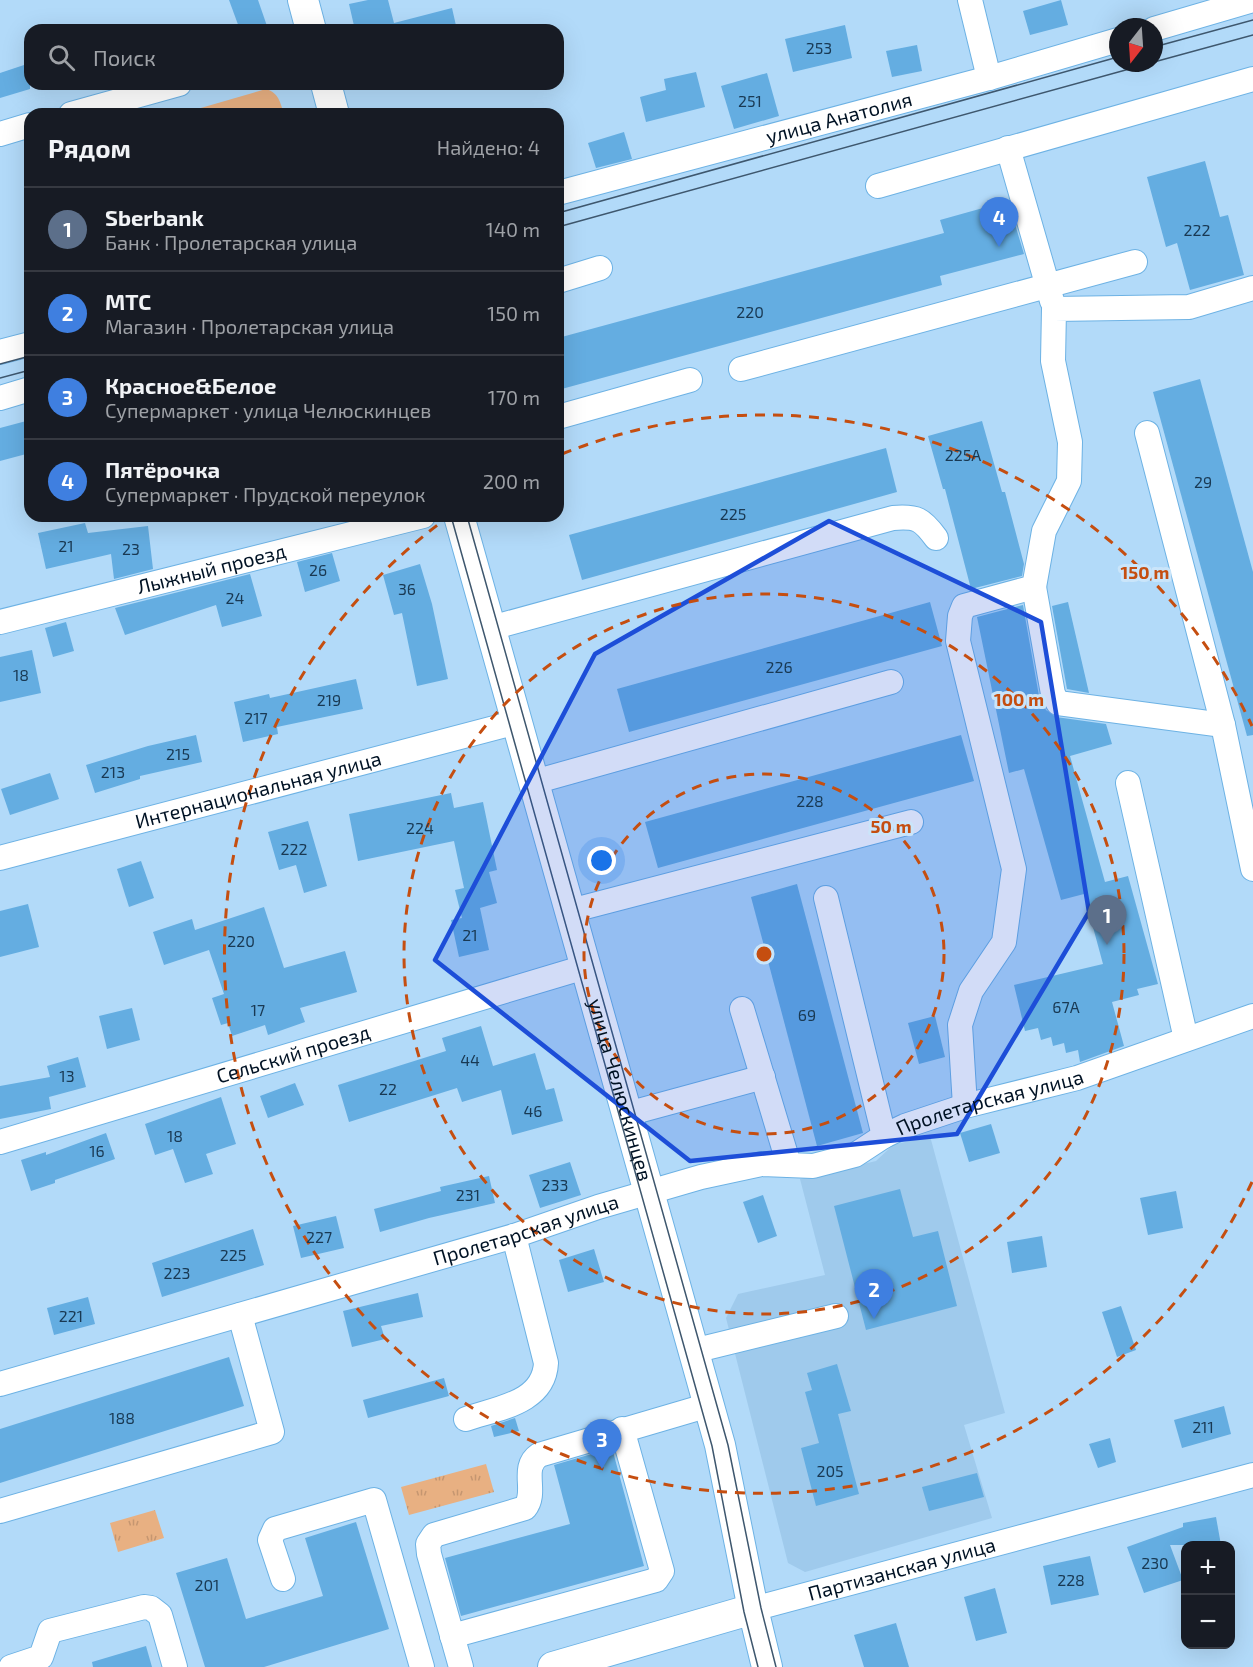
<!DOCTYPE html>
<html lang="ru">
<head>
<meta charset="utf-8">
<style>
  body { margin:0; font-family:"Exo 2",sans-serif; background:#242831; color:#f1f3f6 }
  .controls { position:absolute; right:18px; bottom:18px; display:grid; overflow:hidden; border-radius:12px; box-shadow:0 6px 24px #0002 }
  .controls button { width:54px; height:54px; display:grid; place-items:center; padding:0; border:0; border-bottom:2px solid #363941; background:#171b24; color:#f1f3f6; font:30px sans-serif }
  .compass { position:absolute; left:1109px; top:18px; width:54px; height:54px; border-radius:50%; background:#171b24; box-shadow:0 6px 24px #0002; rotate:197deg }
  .you { position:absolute; left:602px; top:861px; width:21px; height:21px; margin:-15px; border:4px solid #fff; border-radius:50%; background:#1a73e8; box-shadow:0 0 0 9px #1a73e833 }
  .badge { display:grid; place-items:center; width:39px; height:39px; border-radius:50%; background:#db2777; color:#fff; font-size:20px; font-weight:700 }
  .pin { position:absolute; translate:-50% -50px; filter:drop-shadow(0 2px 3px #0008) }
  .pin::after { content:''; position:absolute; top:32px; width:21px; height:18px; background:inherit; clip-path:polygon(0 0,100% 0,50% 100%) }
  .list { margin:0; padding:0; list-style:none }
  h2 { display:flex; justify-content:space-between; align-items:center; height:78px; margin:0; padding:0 24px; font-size:26px }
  h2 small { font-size:20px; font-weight:400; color:#9ea1a6 }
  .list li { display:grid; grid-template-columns:39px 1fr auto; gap:18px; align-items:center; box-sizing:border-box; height:84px; padding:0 24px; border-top:2px solid #363941 }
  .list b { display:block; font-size:22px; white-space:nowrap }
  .list p { margin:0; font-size:20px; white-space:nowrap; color:#9ea1a6 }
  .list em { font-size:20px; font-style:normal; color:#9ea1a6 }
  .icon { flex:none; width:33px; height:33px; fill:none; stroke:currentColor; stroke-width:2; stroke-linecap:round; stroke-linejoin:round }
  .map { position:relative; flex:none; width:1253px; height:1667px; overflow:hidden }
  .search { position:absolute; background:#171b24; box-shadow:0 6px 24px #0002; left:24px; top:24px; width:540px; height:66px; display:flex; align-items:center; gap:15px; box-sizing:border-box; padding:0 21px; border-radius:18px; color:#9ea1a6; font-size:22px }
  .panel { position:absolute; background:#171b24; box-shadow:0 6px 24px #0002; left:24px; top:108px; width:540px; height:414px; border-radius:18px }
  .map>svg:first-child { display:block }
  .built { fill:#9fcaec }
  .green { fill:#e8b082 }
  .park { fill:url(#park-tufts) }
  .building { fill:#64ade1 }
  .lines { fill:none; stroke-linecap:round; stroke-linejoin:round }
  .minor-casing { stroke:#6db2e4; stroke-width:26 }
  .major-casing { stroke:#6db2e4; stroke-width:32 }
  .minor { stroke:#fff; stroke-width:24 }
  .major { stroke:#fff; stroke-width:30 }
  .tram { stroke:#3e576e; stroke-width:1.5 }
  .marked { fill:#1d4ed8; fill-opacity:0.2; stroke:#1d4ed8; stroke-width:4.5; stroke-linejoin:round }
  .ring { fill:none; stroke:#c54e10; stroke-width:3; stroke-dasharray:10 8 }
  .labels { text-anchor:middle; stroke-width:6; stroke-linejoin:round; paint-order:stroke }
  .number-label { font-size:16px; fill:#193953 }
  .street-label { font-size:20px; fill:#001224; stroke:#cae5fa }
  .centre { fill:#c54e10; stroke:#cae5fa; stroke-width:3 }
  .ring-label { font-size:18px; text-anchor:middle; font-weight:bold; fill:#c54e10; stroke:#cae5fa; stroke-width:6; stroke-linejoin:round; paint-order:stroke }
</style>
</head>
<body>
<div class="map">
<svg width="1253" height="1667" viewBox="0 0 1253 1667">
  <defs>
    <pattern id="park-tufts" width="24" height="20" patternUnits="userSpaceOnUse" patternTransform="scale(1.5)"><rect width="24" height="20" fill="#e8b082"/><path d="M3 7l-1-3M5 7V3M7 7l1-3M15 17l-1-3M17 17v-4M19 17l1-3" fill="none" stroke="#c59670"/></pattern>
  </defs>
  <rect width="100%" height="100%" fill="#b2daf9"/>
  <polygon class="built" points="930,1136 1005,1413 964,1425 992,1518 805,1572 788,1563 726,1318 738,1294 825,1275 800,1179 876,1161 893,1145"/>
  <path class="green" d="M266 89C279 93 280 102 284 114H180Z"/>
  <g class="park">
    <polygon points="486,1464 494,1492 409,1515 401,1487"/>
    <polygon points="155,1510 164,1538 118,1552 110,1523"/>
  </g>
  <g class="building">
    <polygon points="229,0 258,0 267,26 257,30 240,30"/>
    <polygon points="368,0 388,0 394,23 452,8 457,30 355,30 349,4"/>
    <polygon points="1061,0 1068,25 1030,35 1023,11"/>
    <polygon points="845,25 852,58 793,72 785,39"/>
    <polygon points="917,45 922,71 892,77 886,51"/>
    <polygon points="30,63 30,89 0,98 0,73"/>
    <polygon points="696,72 705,107 646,122 640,97 666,90 664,79"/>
    <polygon points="767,73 779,116 734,129 721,86"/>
    <polygon points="624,132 632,159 596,168 588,143"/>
    <polygon points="1205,161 1220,217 1228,215 1244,275 1190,290 1177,243 1166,247 1147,177"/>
    <polygon points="1008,201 1024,254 940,276 942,285 558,390 558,338 944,233 940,220"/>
    <polygon points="1200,379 1253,572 1253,735 1247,736 1153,392"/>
    <polygon points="30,420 30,453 0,461 0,428"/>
    <polygon points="982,421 1002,492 1005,492 1024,564 1022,576 971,589 945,489 943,489 928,436"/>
    <polygon points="886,448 897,492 582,580 569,535"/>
    <polygon points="85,523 88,533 148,526 153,569 114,579 111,554 46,569 38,533"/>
    <polygon points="332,553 340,581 305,592 297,562"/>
    <polygon points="420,564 432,604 448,679 417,686 402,613 394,615 383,575"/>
    <polygon points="250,574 262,616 222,627 216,605 125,635 115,608"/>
    <polygon points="930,602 942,646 629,732 617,689"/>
    <polygon points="1068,602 1089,693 1067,689 1052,606"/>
    <polygon points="1023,605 1039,696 1046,710 1056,717 1106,724 1112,744 1070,756 1105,882 1128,876 1158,984 1137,989 1139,995 1112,1002 1124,1046 1080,1062 1078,1050 1066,1053 1064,1043 1053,1046 1051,1037 1041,1040 1038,1028 1025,1031 1014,985 1103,964 1084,894 1061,900 1024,769 1009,773 977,617"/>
    <polygon points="66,622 74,651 53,657 45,628"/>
    <polygon points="32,650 41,693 0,702 0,657"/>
    <polygon points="356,679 363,709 277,727 278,734 243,742 234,702 269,694 270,698"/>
    <polygon points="196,735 202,762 140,776 140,779 95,793 86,765 148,746"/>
    <polygon points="961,735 974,781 658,868 645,822"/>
    <polygon points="50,773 59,799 10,815 1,789"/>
    <polygon points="451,793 454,808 483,802 497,870 489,872 497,903 480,908 489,950 459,957 451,920 462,918 455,890 464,888 454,841 358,861 349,814"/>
    <polygon points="308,821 327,886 304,893 296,865 279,870 268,832"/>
    <polygon points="141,861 154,898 129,907 117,869"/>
    <polygon points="797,884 863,1133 817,1146 751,897"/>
    <polygon points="28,904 39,947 0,957 0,911"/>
    <polygon points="264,907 284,968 345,951 357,992 300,1008 305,1022 268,1035 265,1025 232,1036 228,1023 221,1025 212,998 224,994 209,950 164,965 153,932 192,919 195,930"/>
    <polygon points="132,1008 140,1040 107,1049 99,1016"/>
    <polygon points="935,1016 945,1057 919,1064 908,1023"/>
    <polygon points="481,1026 493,1066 535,1053 546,1090 554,1088 563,1121 512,1135 501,1090 462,1102 457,1088 349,1122 338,1085 446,1051 442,1038"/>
    <polygon points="78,1057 86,1087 49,1097 51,1109 0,1119 0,1086 50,1077 47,1066"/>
    <polygon points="295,1083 304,1105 268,1118 260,1096"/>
    <polygon points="221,1097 236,1144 206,1154 213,1174 185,1183 173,1149 155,1155 145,1124"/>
    <polygon points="991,1124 1000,1153 969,1162 960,1133"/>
    <polygon points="106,1133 115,1159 55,1180 55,1183 31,1191 21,1160 46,1152 46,1155"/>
    <polygon points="570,1162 581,1195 540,1208 529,1175"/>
    <polygon points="489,1176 495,1203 429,1218 380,1232 374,1209 441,1191 440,1187"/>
    <polygon points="900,1189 913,1237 938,1231 957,1306 866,1330 834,1206"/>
    <polygon points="1176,1191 1183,1228 1148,1235 1140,1198"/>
    <polygon points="763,1195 777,1236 758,1243 743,1202"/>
    <polygon points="336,1216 344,1248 301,1258 293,1226"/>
    <polygon points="253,1229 264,1265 162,1297 152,1263"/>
    <polygon points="1042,1236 1047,1267 1012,1273 1007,1242"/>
    <polygon points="594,1249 604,1282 568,1292 559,1260"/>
    <polygon points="418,1293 423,1317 381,1326 385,1339 352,1347 343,1311"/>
    <polygon points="88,1297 95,1324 54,1335 47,1308"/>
    <polygon points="1121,1306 1136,1350 1117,1357 1102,1312"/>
    <polygon points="229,1357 244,1406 0,1483 0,1429"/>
    <polygon points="837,1364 851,1411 838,1414 859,1494 816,1506 801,1448 819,1443 805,1392 812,1390 807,1373"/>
    <polygon points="444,1378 449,1396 368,1418 363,1400"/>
    <polygon points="1224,1406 1231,1434 1182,1448 1174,1420"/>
    <polygon points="515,1418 519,1431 494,1437 491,1426"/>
    <polygon points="1110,1438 1116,1462 1098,1468 1089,1444"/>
    <polygon points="612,1448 644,1566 461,1616 445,1558 570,1524 554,1465"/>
    <polygon points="977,1473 984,1497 929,1511 922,1487"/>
    <polygon points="1216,1517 1221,1545 1170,1545 1183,1580 1144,1593 1127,1547 1183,1527 1183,1523"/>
    <polygon points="356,1522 389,1629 264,1667 205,1667 176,1573 227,1558 246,1619 323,1596 305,1538"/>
    <polygon points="1090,1556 1099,1595 1051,1605 1043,1566"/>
    <polygon points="995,1588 1007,1633 976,1641 964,1597"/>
    <polygon points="896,1623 909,1667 864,1667 854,1635"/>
    <polygon points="146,1646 152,1667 93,1667 92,1662"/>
  </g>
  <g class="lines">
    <defs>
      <g id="minor">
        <polyline points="970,0 989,78"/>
        <polyline points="1154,29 1253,0"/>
        <polyline points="71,114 179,84"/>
        <polyline points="0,134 30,125"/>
        <polyline points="1008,148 1052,301"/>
        <polyline points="878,186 1253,79"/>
        <path id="s1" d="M558 193 989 78 1118 40"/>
        <polyline points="558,281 600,268"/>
        <polyline points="0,352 30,344"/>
        <polyline points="741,369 1135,262"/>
        <polyline points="0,398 30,389"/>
        <polyline points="558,417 690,380"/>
        <polyline points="1147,433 1223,725 1253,869"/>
        <polyline points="1034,587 1053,694 1058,703 1223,725"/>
        <path id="s2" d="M0 622 423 516"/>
        <path d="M491 628 893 518C917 516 922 519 936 538"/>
        <polyline points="534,782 891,682"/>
        <polyline points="1128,783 1186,1039"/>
        <path id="s3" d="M0 858 517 722"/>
        <polyline points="826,898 884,1136"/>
        <polyline points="570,911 911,822"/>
        <polyline points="742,1009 789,1165"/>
        <polyline points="965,1106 960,1025 971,991 1004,942 1014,869 958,641 960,616 964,606 1034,587 1044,531 1069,481 1070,442 1053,361 1054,309 1189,307 1253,288"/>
        <polyline points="627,1114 763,1077"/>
        <path id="s4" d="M0 1142 585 967"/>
        <polyline points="693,1351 836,1316"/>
        <path id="s5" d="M0 1384 514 1236 598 1207 701 1177 762 1164 813 1166 855 1155 884 1136 905 1126 965 1106 1077 1078 1253 1016"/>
        <path d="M466 1419C498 1408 544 1403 546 1363L514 1236"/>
        <polyline points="0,1511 272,1432 240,1315"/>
        <polyline points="283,1579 270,1540 275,1529 374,1500 422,1667"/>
        <path id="s6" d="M753 1609 1253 1475"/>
        <polyline points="452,1636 656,1580 662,1571 622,1429"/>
        <polyline points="11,1667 41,1657 50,1631 144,1607 151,1608 160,1615 175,1667"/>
        <path d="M461 1667 429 1554 428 1544 434 1535 525 1508C538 1492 520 1468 539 1455L709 1405"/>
      </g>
      <g id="major">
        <polyline points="303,0 311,30"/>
        <polyline points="326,84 334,114"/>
        <path id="s7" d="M459 516 720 1445 753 1609 767 1667"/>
        <polyline points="553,1667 753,1609"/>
      </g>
    </defs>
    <use href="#minor" class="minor-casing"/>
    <use href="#major" class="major-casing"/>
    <use href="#minor" class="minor"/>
    <use href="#major" class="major"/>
    <g class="tram">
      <polyline points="1154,47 1253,20"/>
      <polyline points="1154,62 1253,35"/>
      <polyline points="558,213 1118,57"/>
      <polyline points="558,227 1151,63"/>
      <polyline points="0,364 30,356"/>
      <polyline points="0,378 30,370"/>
      <polyline points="451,516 712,1446 744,1612 758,1667"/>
      <polyline points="467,516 728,1445 761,1608 776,1667"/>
    </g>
  </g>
  <path class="marked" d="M829 521 1041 622 1089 912 957 1134 690 1161 435 960 595 654Z"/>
  <g class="ring">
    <circle cx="764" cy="954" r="180"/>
    <circle cx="764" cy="954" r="360"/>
    <path d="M1252 1182A539 539 0 1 1 447 518M562 454A539 539 0 0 1 1252 726"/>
  </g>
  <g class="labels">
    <g class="number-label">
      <text x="819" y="54">253</text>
      <text x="750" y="107">251</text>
      <text x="1197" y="236">222</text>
      <text x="750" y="318">220</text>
      <text x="963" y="461">225А</text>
      <text x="1203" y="488">29</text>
      <text x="733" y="520">225</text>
      <text x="66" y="552">21</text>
      <text x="131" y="555">23</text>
      <text x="318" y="576">26</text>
      <text x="407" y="595">36</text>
      <text x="235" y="604">24</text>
      <text x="779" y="673">226</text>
      <text x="21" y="681">18</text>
      <text x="329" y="706">219</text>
      <text x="256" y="724">217</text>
      <text x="178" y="760">215</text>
      <text x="113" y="778">213</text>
      <text x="810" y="807">228</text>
      <text x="420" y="834">224</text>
      <text x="294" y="855">222</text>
      <text x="470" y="941">21</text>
      <text x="241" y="947">220</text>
      <text x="1066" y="1013">67А</text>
      <text x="258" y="1016">17</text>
      <text x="807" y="1021">69</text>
      <text x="470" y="1066">44</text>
      <text x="67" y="1082">13</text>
      <text x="388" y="1095">22</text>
      <text x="533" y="1117">46</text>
      <text x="175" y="1142">18</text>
      <text x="97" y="1157">16</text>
      <text x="555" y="1191">233</text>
      <text x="468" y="1201">231</text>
      <text x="319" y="1243">227</text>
      <text x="233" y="1261">225</text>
      <text x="177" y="1279">223</text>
      <text x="71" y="1322">221</text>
      <text x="122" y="1424">188</text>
      <text x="1203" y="1433">211</text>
      <text x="830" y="1477">205</text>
      <text x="1155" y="1569">230</text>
      <text x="1071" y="1586">228</text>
      <text x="207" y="1591">201</text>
    </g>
    <g class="street-label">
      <text dy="7" stroke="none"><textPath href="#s1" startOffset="291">улица Анатолия</textPath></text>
      <text dy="7" stroke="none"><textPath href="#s2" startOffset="218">Лыжный проезд</textPath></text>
      <text dy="7" stroke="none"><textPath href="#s3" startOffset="267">Интернациональная улица</textPath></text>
      <text dy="7" stroke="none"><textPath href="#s4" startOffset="306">Сельский проезд</textPath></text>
      <text dy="7" stroke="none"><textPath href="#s7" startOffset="596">улица Челюскинцев</textPath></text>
      <text dy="7" stroke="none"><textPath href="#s5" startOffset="1034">Пролетарская улица</textPath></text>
      <text dy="7" stroke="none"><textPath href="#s5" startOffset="548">Пролетарская улица</textPath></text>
      <text dy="7" stroke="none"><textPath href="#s6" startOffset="154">Партизанская улица</textPath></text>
    </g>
  </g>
  <circle cx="764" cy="954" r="9" class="centre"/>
  <g class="ring-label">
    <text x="1145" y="579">150 m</text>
    <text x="1019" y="706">100 m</text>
    <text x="891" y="833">50 m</text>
  </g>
</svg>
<div class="controls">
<button>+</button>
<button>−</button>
</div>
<svg class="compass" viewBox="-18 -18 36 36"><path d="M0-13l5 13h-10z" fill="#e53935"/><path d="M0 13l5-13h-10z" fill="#9ea1a6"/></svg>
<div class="you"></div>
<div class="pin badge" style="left:1107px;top:945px;background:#5c6f8a">1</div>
<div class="pin badge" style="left:874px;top:1319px;background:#3f7fe0">2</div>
<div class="pin badge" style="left:602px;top:1469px;background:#3f7fe0">3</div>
<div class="pin badge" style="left:999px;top:247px;background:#3f7fe0">4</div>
<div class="search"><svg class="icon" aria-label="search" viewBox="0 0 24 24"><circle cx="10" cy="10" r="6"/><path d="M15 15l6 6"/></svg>Поиск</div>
<section class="panel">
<h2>Рядом<small>Найдено: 4</small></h2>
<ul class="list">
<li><span class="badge" style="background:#5c6f8a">1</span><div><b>Sberbank</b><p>Банк · Пролетарская улица</p></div><em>140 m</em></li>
<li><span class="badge" style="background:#3f7fe0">2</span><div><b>МТС</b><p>Магазин · Пролетарская улица</p></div><em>150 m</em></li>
<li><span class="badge" style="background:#3f7fe0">3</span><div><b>Красное&amp;Белое</b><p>Супермаркет · улица Челюскинцев</p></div><em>170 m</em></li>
<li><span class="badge" style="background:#3f7fe0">4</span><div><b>Пятёрочка</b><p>Супермаркет · Прудской переулок</p></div><em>200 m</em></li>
</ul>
</section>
</div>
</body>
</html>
